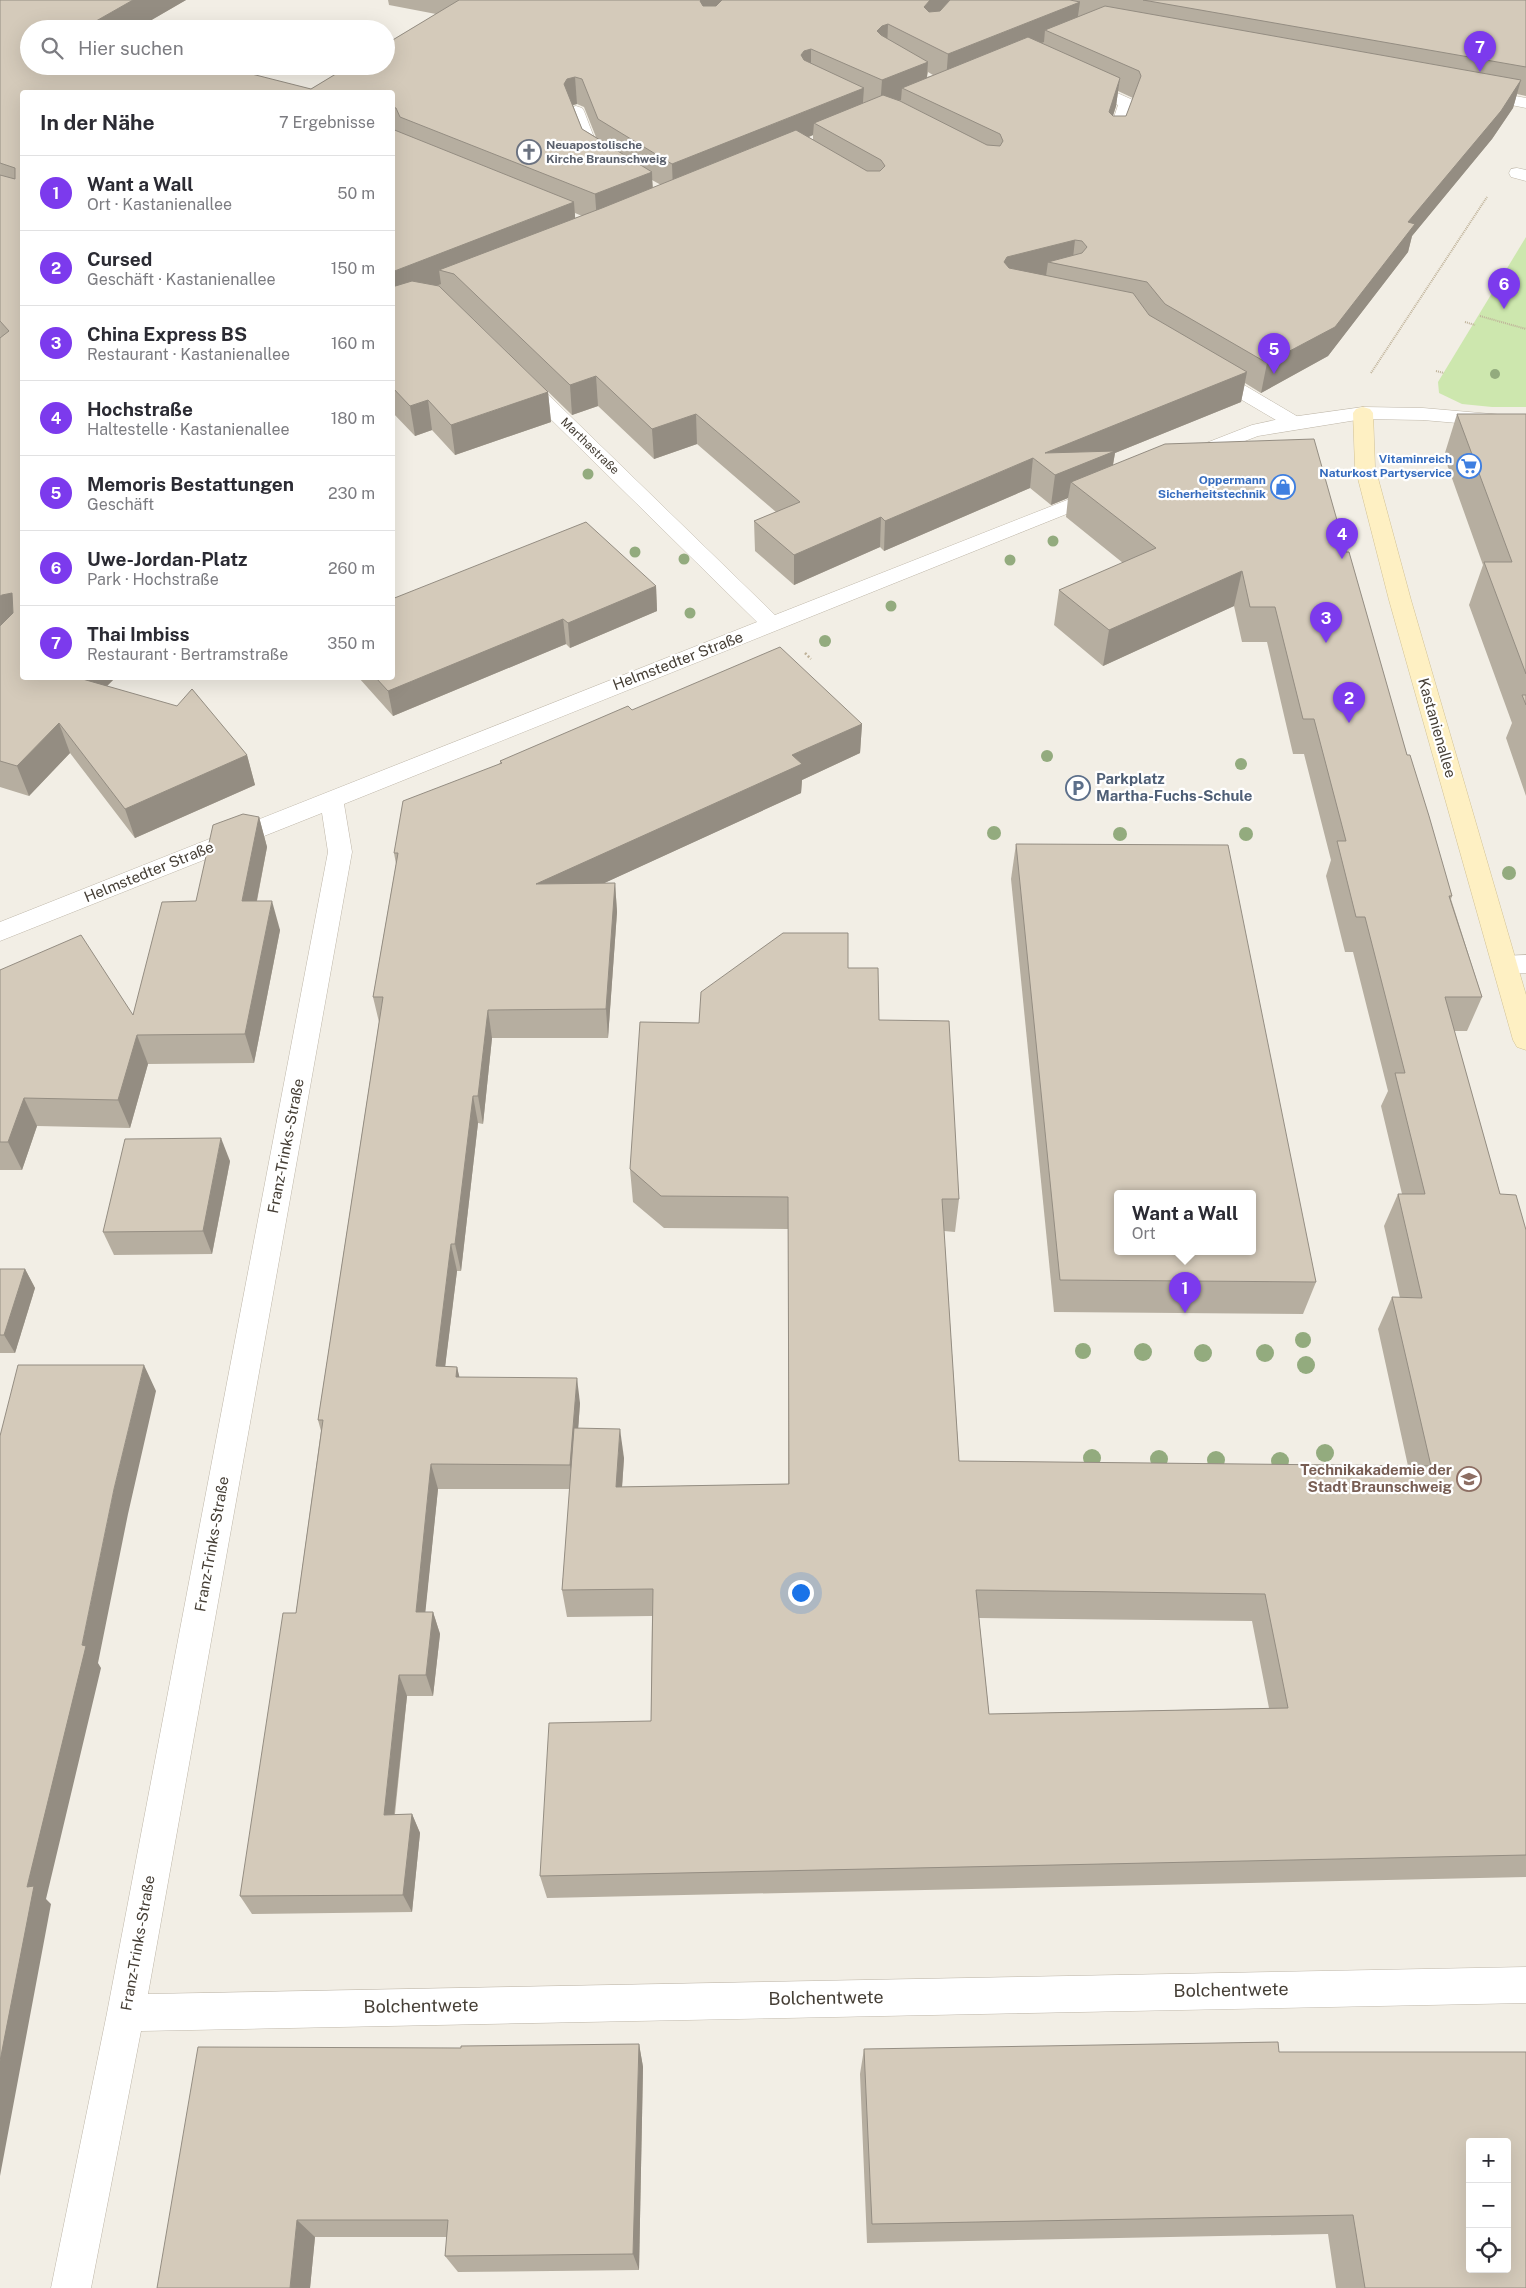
<!DOCTYPE html>
<html lang="de">
<head>
<meta charset="utf-8">
<style>
  body { margin:0; font-family:"Public Sans",sans-serif; background:#f7f7f7; color:#2b2b33 }
  .controls { position:absolute; right:15px; bottom:15px; display:grid; overflow:hidden; border-radius:5px; box-shadow:0 5px 20px #0002 }
  .controls button { width:45px; height:45px; display:grid; place-items:center; padding:0; border:0; border-bottom:1px solid #e1e1e2; background:#fff; color:#2b2b33; font:25px sans-serif }
  .you { position:absolute; left:800px; top:1592px; width:18px; height:18px; margin:-12px; border:4px solid #fff; border-radius:50%; background:#1a73e8; box-shadow:0 0 0 8px #1a73e833 }
  .badge { display:grid; place-items:center; width:32px; height:32px; border-radius:50%; background:#7c3aed; color:#fff; font-size:16px; font-weight:700 }
  .pin { position:absolute; translate:-50% -41px; filter:drop-shadow(0 1px 2px #0008) }
  .pin::after { content:''; position:absolute; top:26px; width:18px; height:15px; background:inherit; clip-path:polygon(0 0,100% 0,50% 100%) }
  .popup { position:absolute; left:1114px; top:1190px; width:142px; height:65px; box-sizing:border-box; display:grid; place-content:center; border-radius:5px; background:#fff; filter:drop-shadow(0 1px 4px #0005); font-size:16px; white-space:nowrap; color:#7c7c81 }
  .popup b { font-size:19px; color:#2b2b33 }
  .popup::after { content:''; position:absolute; left:50%; top:100%; margin-left:-10px; border:10px solid transparent; border-top-color:#fff }
  .list { margin:0; padding:0; list-style:none }
  h2 { display:flex; justify-content:space-between; align-items:center; height:65px; margin:0; padding:0 20px; font-size:21px }
  h2 small { font-size:16px; font-weight:400; color:#7c7c81 }
  .list li { display:grid; grid-template-columns:32px 1fr auto; gap:15px; align-items:center; box-sizing:border-box; height:75px; padding:0 20px; border-top:1px solid #e1e1e2 }
  .list b { display:block; font-size:19px; white-space:nowrap }
  .list p { margin:0; font-size:16px; white-space:nowrap; color:#7c7c81 }
  .list em { font-size:16px; font-style:normal; color:#7c7c81 }
  .icon { flex:none; width:28px; height:28px; fill:none; stroke:currentColor; stroke-width:2; stroke-linecap:round; stroke-linejoin:round }
  .map { position:relative; flex:none; width:1526px; height:2288px; overflow:hidden }
  .search { position:absolute; background:#fff; box-shadow:0 5px 20px #0002; left:20px; top:20px; width:375px; height:55px; display:flex; align-items:center; gap:12px; box-sizing:border-box; padding:0 18px; border-radius:28px; color:#7c7c81; font-size:19px }
  .panel { position:absolute; background:#fff; box-shadow:0 5px 20px #0002; left:20px; top:90px; width:375px; height:590px; border-radius:5px }
  .map>svg:first-child { display:block }
  .green { fill:#cde7ae }
  .lines { fill:none; stroke-linecap:round; stroke-linejoin:round }
  .lane-casing { stroke:#beb6a8; stroke-width:1 }
  .street-casing { stroke:#beb6a8; stroke-width:1 }
  .secondary-casing { stroke:#d2c295; stroke-width:1 }
  .path-far1 { stroke:#bfb299; stroke-width:2; stroke-dasharray:1 1; stroke-linecap:butt }
  .path { stroke:#bfb299; stroke-width:2.5; stroke-dasharray:2 2; stroke-linecap:butt }
  .lane { fill:#fff; fill-rule:evenodd }
  .street { fill:#fff; fill-rule:evenodd }
  .secondary { fill:#fef0c3; fill-rule:evenodd }
  .tree { fill:#93ab7e }
  .wall { fill:#b6aea0; fill-rule:evenodd }
  .shaded-wall { fill:#948d82 }
  .building { fill:#d4caba; stroke:#948d82; fill-rule:evenodd }
  .labels { text-anchor:middle; stroke-width:4.5; stroke-linejoin:round; paint-order:stroke }
  .far-worship-label { font-size:12px; font-weight:bold; fill:#5b616d; stroke:#fff; text-anchor:start }
  .far-street-label { font-size:12px; fill:#453e35; stroke:#fff }
  .far-shop-label { font-size:12px; font-weight:bold; fill:#366cbe; stroke:#fff; text-anchor:end }
  .street-label { font-size:15px; fill:#453e35; stroke:#fff }
  .service-label { font-size:15px; font-weight:bold; fill:#4e5e75; stroke:#fff; text-anchor:start }
  .education-label { font-size:15px; font-weight:bold; fill:#785e54; stroke:#fff; text-anchor:end }
  .near-street-label { font-size:18px; fill:#453e35; stroke:#fff }
</style>
</head>
<body>
<div class="map">
<svg width="1526" height="2288" viewBox="0 0 1526 2288">
  <rect width="100%" height="100%" fill="#f2eee5"/>
  <polygon class="green" points="1526,237 1526,407 1492,407 1462,404 1439,393 1438,382"/>
  <g class="lines">
    <defs>
      <g id="lane">
        <polygon points="1084,78 1133,100 1135,103 1121,142 1109,142 1107,139 1118,105 1078,86 1076,83 1078,80"/>
        <path d="M576 106 582 108 584 111 598 148 610 158 608 162C581 168 575 129 568 111L570 108Z"/>
        <polygon points="1210,367 1217,369 1300,418 1303,422 1300,426 1293,428 1286,426 1203,377 1201,373 1203,369"/>
        <polygon points="1526,955 1526,973 1505,974 1496,972 1492,965 1496,958 1505,956"/>
      </g>
      <g id="street">
        <polygon points="1478,89 1526,98 1526,108 1472,97 1470,94 1472,91"/>
        <polygon points="1517,168 1526,170 1526,181 1511,177 1509,173 1511,169"/>
        <polygon points="523,375 530,377 775,615 1095,489 1102,487 1109,489 1112,493 1109,497 344,804 352,852 148,1994 1526,1967 1526,2003 141,2031 91,2288 51,2288 107,2013 328,852 322,813 0,941 0,922 757,622 516,385 513,381 516,377"/>
        <polygon points="1363,407 1423,408 1526,417 1526,429 1423,420 1363,419 1258,436 1190,462 1183,460 1180,456 1183,452 1252,425 1284,418"/>
      </g>
      <polygon id="secondary" points="1363,407 1370,409 1373,413 1375,467 1411,600 1526,995 1526,1050 1517,1047 1513,1040 1389,600 1355,467 1353,413 1356,409"/>
    </defs>
    <use href="#lane" class="lane-casing"/>
    <use href="#street" class="street-casing"/>
    <use href="#secondary" class="secondary-casing"/>
    <g class="path-far1">
      <polyline points="1480,316 1526,329"/>
      <polyline points="1465,322 1475,325"/>
      <polyline points="1436,371 1444,373"/>
      <polyline points="1371,373 1487,197"/>
    </g>
    <polyline class="path" points="805,653 811,659"/>
    <use href="#lane" class="lane"/>
    <use href="#street" class="street"/>
    <use href="#secondary" class="secondary"/>
  </g>
  <g class="tree">
    <circle cx="1495" cy="374" r="5"/>
    <circle cx="588" cy="474" r="5.5"/>
    <circle cx="1053" cy="541" r="5.5"/>
    <circle cx="635" cy="552" r="5.5"/>
    <circle cx="684" cy="559" r="5.5"/>
    <circle cx="1010" cy="560" r="5.5"/>
    <circle cx="891" cy="606" r="5.5"/>
    <circle cx="690" cy="613" r="5.5"/>
    <circle cx="825" cy="641" r="6"/>
    <circle cx="1047" cy="756" r="6"/>
    <circle cx="1241" cy="764" r="6"/>
    <circle cx="994" cy="833" r="7"/>
    <circle cx="1120" cy="834" r="7"/>
    <circle cx="1246" cy="834" r="7"/>
    <circle cx="1509" cy="873" r="7"/>
    <circle cx="1303" cy="1340" r="8"/>
    <circle cx="1143" cy="1352" r="9"/>
    <circle cx="1083" cy="1351" r="8"/>
    <circle cx="1203" cy="1353" r="9"/>
    <circle cx="1265" cy="1353" r="9"/>
    <circle cx="1306" cy="1365" r="9"/>
    <circle cx="1325" cy="1453" r="9"/>
    <circle cx="1092" cy="1458" r="9"/>
    <circle cx="1159" cy="1459" r="9"/>
    <circle cx="1216" cy="1460" r="9"/>
    <circle cx="1280" cy="1461" r="9"/>
  </g>
  <g class="wall">
    <path d="M0 0H186L136 29H29L311 89 436 14 389 5 388 0H949V2L950 0H1526V96L1517 94 1513 108 1492 139 1412 236 1408 252 1328 356 1261 393 1245 383 1241 402 1115 453 1113 465 1346 552 1407 755 1452 896 1451 899 1482 997 1467 1031H1454L1500 1194 1526 1230V1877L547 1898 540 1876 651 1721 652 1616 567 1617 562 1590 570 1489H438L425 1612H433L440 1634 433 1696H407L395 1814H412L420 1833 412 1912 252 1914 240 1896 296 1613 321 1431 318 1420 379 1022 373 997 396 864 394 853 500 763V761L632 710 862 724 860 753 802 780 801 793 604 883H615L617 912 608 1038H492L483 1124 478 1123 461 1271H457L445 1366 457 1367 459 1377 580 1403 578 1428 624 1458 622 1487 788 1484V1229L664 1228 633 1202 630 1169 699 1023 848 968 879 1020 959 1199 955 1232 944 1231 959 1461 1408 1466 1378 1329 1392 1297 1400 1298 1384 1226 1398 1194H1402L1381 1106 1388 1091 1353 952H1345L1326 876 1331 860 1304 754H1293L1267 642H1242L1234 606 1103 666 1054 625 1059 590 1123 563 1066 517 1068 498 1051 505 1030 488 884 551 880 547 794 585 755 551 754 521 776 512 697 444 654 459 598 406 572 415 456 302 548 392 551 422 455 455 432 430 415 436 392 412V92L22 678H115L107 686 247 755 255 785 135 838 70 753 29 796 0 787ZM928 72 933 75 927 77ZM1118 91 1133 98 1126 116H1113L1116 106ZM577 104 584 107 596 137 582 129 573 105ZM813 135V140L809 137ZM652 180 661 185 653 188ZM575 213 582 216 575 218ZM979 1618 1252 1621 1269 1708 989 1714Z"/>
    <polygon points="1457,414 1526,414 1526,796 1506,738 1512,723 1469,605 1483,565 1444,456"/>
    <polygon points="656,586 657,611 570,648 566,644 393,716 359,678 392,678"/>
    <polygon points="259,817 267,847 257,901 280,930 254,1063 148,1064 130,1128 37,1126 22,1170 0,1170 0,970 133,1015 196,901"/>
    <polygon points="1016,844 1316,1282 1303,1314 1054,1312 1011,879"/>
    <polygon points="230,1161 212,1254 114,1255 103,1232"/>
    <polygon points="0,1269 25,1269 35,1288 15,1353 0,1353"/>
    <polygon points="639,2044 643,2067 639,2270 458,2272 445,2256 447,2237 315,2237 310,2288 157,2288 461,2048"/>
    <polygon points="864,2049 1279,2052 1526,2288 1336,2288 1328,2234 867,2243 860,2074"/>
  </g>
  <g class="shaded-wall">
    <polygon points="133,0 186,0 136,29 82,29"/>
    <polygon points="701,0 728,0 701,28 700,1"/>
    <polygon points="930,0 949,0 948,4 922,34 924,7"/>
    <polygon points="1080,2 1076,29 1045,30 1044,42 946,81 948,54"/>
    <polygon points="888,24 887,51 877,31 882,26"/>
    <polygon points="811,49 811,76 801,55 804,51"/>
    <polygon points="928,62 926,89 902,88 901,100 880,108 882,80"/>
    <polygon points="575,77 577,104 569,106 564,84 567,79"/>
    <polygon points="1120,78 1116,106 1105,140 1109,112"/>
    <polygon points="1521,80 1513,108 1492,139 1412,236 1408,252 1328,356 1261,393 1267,363 1408,222"/>
    <polygon points="864,88 862,115 814,123 813,135 673,192 672,164"/>
    <polygon points="652,172 653,200 597,222 595,194"/>
    <polygon points="574,202 576,230 454,274 439,270 441,284 392,303 392,272"/>
    <polygon points="1075,240 1072,267 1048,262 1046,276 1004,286 1004,262 1007,257"/>
    <polygon points="1247,372 1241,402 1115,453 1110,481 1071,482 1068,498 1051,505 1055,475 1045,453"/>
    <polygon points="596,376 598,406 572,415 570,385"/>
    <polygon points="548,392 551,422 455,455 451,425"/>
    <polygon points="428,400 432,430 415,436 410,406"/>
    <polygon points="696,414 697,444 654,459 652,429"/>
    <polygon points="1033,458 1030,488 884,551 885,521"/>
    <polygon points="881,517 880,547 794,585 794,555"/>
    <polygon points="1242,571 1234,606 1103,666 1109,630"/>
    <polygon points="656,586 657,611 570,648 568,623"/>
    <polygon points="12,593 22,621 0,637 0,596 2,595"/>
    <polygon points="563,619 566,644 393,716 388,691"/>
    <polygon points="76,678 115,678 86,707"/>
    <polygon points="59,723 70,753 29,796 17,766"/>
    <polygon points="862,724 860,753 802,780 801,793 539,913 536,884 792,755"/>
    <polygon points="247,755 255,785 135,838 125,809"/>
    <polygon points="259,817 267,847 251,930 242,901"/>
    <polygon points="615,883 617,912 608,1038 606,1009"/>
    <polygon points="272,901 280,930 254,1063 245,1034"/>
    <polygon points="488,1010 492,1038 483,1124 478,1096"/>
    <polygon points="137,1035 148,1064 130,1128 118,1100"/>
    <polygon points="473,1096 478,1123 461,1271 455,1244"/>
    <polygon points="24,1098 37,1126 22,1170 8,1142"/>
    <polygon points="221,1138 230,1161 212,1254 203,1231"/>
    <polygon points="451,1244 457,1271 442,1392 436,1366"/>
    <polygon points="25,1269 35,1288 15,1353 4,1335"/>
    <polygon points="144,1365 156,1391 128,1514 98,1663 101,1668 46,1899 51,1904 0,2176 0,2061 27,1887 82,1645 114,1489"/>
    <polygon points="457,1367 463,1392 456,1377"/>
    <polygon points="577,1378 580,1403 574,1489 570,1465"/>
    <polygon points="620,1429 624,1458 620,1516 616,1487"/>
    <polygon points="431,1464 438,1489 423,1635 416,1612"/>
    <polygon points="433,1612 440,1634 433,1696 426,1675"/>
    <polygon points="399,1675 407,1696 392,1834 384,1815"/>
    <polygon points="412,1814 420,1833 412,1912 403,1895"/>
    <polygon points="639,2044 643,2067 639,2270 633,2254"/>
    <polygon points="297,2220 315,2237 310,2288 290,2288"/>
  </g>
  <g class="building">
    <polygon points="0,0 133,0 82,29 29,29 29,66 220,66 311,89 349,66 386,66 386,44 459,0 701,0 700,1 703,6 716,6 722,0 930,0 924,7 929,12 940,11 950,0 1070,0 1080,2 948,54 888,24 882,26 877,31 881,35 928,62 882,80 811,49 804,51 801,55 804,60 864,88 672,164 598,119 582,79 575,77 567,79 564,84 582,129 652,172 595,194 400,117 396,108 392,107 392,92 22,92 22,678 79,678 177,706 192,689 247,755 125,809 59,723 17,766 0,761 0,626 13,613 12,593 2,595 0,596 0,338 9,331 0,321 0,175 15,179 15,168 0,163"/>
    <polygon points="1143,0 1526,0 1526,67"/>
    <polygon points="1105,6 1521,80 1501,111 1408,222 1415,224 1335,327 1267,363 1165,304 1147,282 1048,262 1082,253 1087,247 1082,241 1075,240 1007,257 1004,262 1009,268 1133,293 1149,315 1247,372 1045,453 1115,451 1055,475 1033,458 885,521 881,517 794,555 754,521 800,502 696,414 652,429 596,376 570,385 454,274 439,270 602,208 796,130 867,171 880,171 885,166 881,160 814,123 883,95 900,101 987,145 1000,146 1003,141 1000,134 902,88 1028,37 1120,78 1109,112 1113,116 1126,116 1141,76 1139,71 1045,30"/>
    <polygon points="392,129 574,202 392,272"/>
    <polygon points="412,281 439,286 548,392 451,425 428,400 410,406 392,387 392,287"/>
    <polygon points="1457,414 1526,414 1526,674 1484,562 1512,562"/>
    <path d="M1314 439 1346 552H1349L1407 755H1410L1429 816 1452 896H1449L1482 997H1445L1500 1194 1516 1195 1526 1230V1855L540 1876 549 1723 651 1721 653 1589 562 1590 574 1428 620 1429 616 1487 789 1484 788 1197 661 1196 630 1169 640 1022 699 1023 701 992 783 933H848V968H878L879 1020 949 1021 959 1199H942L959 1461 1431 1466 1392 1297 1422 1298 1398 1194H1425L1395 1073H1405L1365 917H1356L1337 841H1346L1314 719H1303L1275 607H1250L1242 571 1109 630 1059 590 1156 548 1071 482 1165 444ZM976 1590 1265 1594 1288 1708 989 1714Z"/>
    <polygon points="586,522 656,586 568,623 563,619 388,691 376,678 392,678 392,599"/>
    <polygon points="780,647 862,724 792,755 802,764 536,884 615,883 606,1009 488,1010 478,1096 473,1096 455,1244 451,1244 436,1366 457,1367 456,1377 577,1378 570,1465 431,1464 416,1612 433,1612 426,1675 399,1675 384,1815 412,1814 403,1895 240,1896 283,1613 296,1613 323,1420 318,1420 383,997 373,997 398,853 394,853 403,801 502,763 500,761 628,706 632,710"/>
    <polygon points="1522,695 1526,695 1526,705"/>
    <polygon points="243,814 259,817 242,901 272,901 245,1034 137,1035 118,1100 24,1098 8,1142 0,1142 0,970 81,935 133,1015 162,902 196,901 213,825"/>
    <path d="M1016 844 1228 845 1316 1282 1060 1280ZM1118 1194H1252V1252H1118Z"/>
    <polygon points="221,1138 203,1231 103,1232 125,1139"/>
    <polygon points="0,1269 25,1269 4,1335 0,1335"/>
    <polygon points="18,1365 144,1365 114,1489 82,1645 86,1646 27,1887 34,1886 0,2061 0,1436"/>
    <path d="M1278 2042 1279 2052H1526V2288H1365L1353 2215 872 2224 864 2049ZM1470 2142H1507V2269H1470Z"/>
    <polygon points="639,2044 633,2254 445,2256 448,2220 297,2220 290,2288 157,2288 198,2047 461,2048 461,2046"/>
  </g>
  <defs>
    <symbol id="church-ring" viewBox="-11 -11 22 22"><circle r="9.5" fill="#fff" stroke="#6b7280" stroke-width="1.5"/><path d="M-1.2-6h2.4v3.5h3.3v2.4h-3.3V6h-2.4V-.1h-3.3v-2.4h3.3Z" fill="#6b7280"/></symbol>
    <symbol id="supermarket-ring" viewBox="-11 -11 22 22"><circle r="9.5" fill="#fff" stroke="#3f7fe0" stroke-width="1.5"/><path d="M-6-5.5h2.5l.6 2H6L4.5 2H-2.5L-4.4-4H-6ZM-1.5 3.2a1.3 1.3 0 1 0 .1 0ZM3 3.2a1.3 1.3 0 1 0 .1 0Z" fill="#3f7fe0"/></symbol>
    <symbol id="shop-ring" viewBox="-11 -11 22 22"><circle r="9.5" fill="#fff" stroke="#3f7fe0" stroke-width="1.5"/><path d="M-5-2.5h2.3a2.7 3.5 0 0 1 5.4 0H5L5.5 6h-11ZM-1.5-2.5h3a1.5 2.3 0 0 0-3 0Z" fill="#3f7fe0"/></symbol>
    <symbol id="parking-ring" viewBox="-11 -11 22 22"><circle r="9.5" fill="#fff" stroke="#5c6f8a" stroke-width="1.5"/><path d="M-3.5-5.5H1a3.5 3.5 0 0 1 0 7H-1V5.5H-3.5ZM-1-3.4V-.6H.8a1.4 1.4 0 0 0 0-2.8Z" fill="#5c6f8a"/></symbol>
    <symbol id="school-ring" viewBox="-11 -11 22 22"><circle r="9.5" fill="#fff" stroke="#8d6e63" stroke-width="1.5"/><path d="M0-5L7-2L0 1L-7-2ZM-4 1L0 2.5L4 1V4Q0 6-4 4Z" fill="#8d6e63"/></symbol>
  </defs>
  <g fill-rule="evenodd">
    <use href="#church-ring" x="515" y="138" width="28" height="28"/>
    <use href="#supermarket-ring" x="1455" y="452" width="28" height="28"/>
    <use href="#shop-ring" x="1269" y="473" width="28" height="28"/>
    <use href="#parking-ring" x="1064" y="774" width="28" height="28"/>
    <use href="#school-ring" x="1455" y="1465" width="28" height="28"/>
  </g>
  <g class="labels">
    <g class="far-worship-label">
      <text x="546" y="149">Neuapostolische<tspan x="546" dy="14">Kirche Braunschweig</tspan></text>
    </g>
    <g class="far-street-label">
      <text transform="translate(590 446) rotate(44)" y="4">Marthastraße</text>
    </g>
    <g class="far-shop-label">
      <text x="1452" y="463">Vitaminreich<tspan x="1452" dy="14">Naturkost Partyservice</tspan></text>
      <text x="1266" y="484">Oppermann<tspan x="1266" dy="14">Sicherheitstechnik</tspan></text>
    </g>
    <g class="street-label">
      <text transform="translate(678 661) rotate(-21)" y="5">Helmstedter Straße</text>
      <text transform="translate(1437 728) rotate(74)" y="5">Kastanienallee</text>
      <text transform="translate(149 872) rotate(-22)" y="5">Helmstedter Straße</text>
      <text transform="translate(286 1146) rotate(-79)" y="5">Franz-Trinks-Straße</text>
      <text transform="translate(212 1544) rotate(-80)" y="5">Franz-Trinks-Straße</text>
      <text transform="translate(138 1943) rotate(-80)" y="5">Franz-Trinks-Straße</text>
    </g>
    <g class="service-label">
      <text x="1096" y="784">Parkplatz<tspan x="1096" dy="17">Martha-Fuchs-Schule</tspan></text>
    </g>
    <g class="education-label">
      <text x="1452" y="1475">Technikakademie der<tspan x="1452" dy="17">Stadt Braunschweig</tspan></text>
    </g>
    <g class="near-street-label">
      <text transform="translate(1231 1990) rotate(-1)" y="6">Bolchentwete</text>
      <text transform="translate(826 1998) rotate(-1)" y="6">Bolchentwete</text>
      <text transform="translate(421 2006) rotate(-1)" y="6">Bolchentwete</text>
    </g>
  </g>
</svg>
<div class="controls">
<button>+</button>
<button>−</button>
<button><svg class="icon" aria-label="locate" viewBox="0 0 24 24"><circle cx="12" cy="12" r="6"/><path d="M12 2v4M12 18v4M2 12h4M18 12h4"/></svg></button>
</div>
<div class="you"></div>
<div class="pin badge" style="left:1185px;top:1313px">1</div>
<div class="popup"><b>Want a Wall</b>Ort</div>
<div class="pin badge" style="left:1349px;top:723px">2</div>
<div class="pin badge" style="left:1326px;top:643px">3</div>
<div class="pin badge" style="left:1342px;top:559px">4</div>
<div class="pin badge" style="left:1274px;top:374px">5</div>
<div class="pin badge" style="left:1504px;top:309px">6</div>
<div class="pin badge" style="left:1480px;top:72px">7</div>
<div class="search"><svg class="icon" aria-label="search" viewBox="0 0 24 24"><circle cx="10" cy="10" r="6"/><path d="M15 15l6 6"/></svg>Hier suchen</div>
<section class="panel">
<h2>In der Nähe<small>7 Ergebnisse</small></h2>
<ul class="list">
<li><span class="badge">1</span><div><b>Want a Wall</b><p>Ort · Kastanienallee</p></div><em>50 m</em></li>
<li><span class="badge">2</span><div><b>Cursed</b><p>Geschäft · Kastanienallee</p></div><em>150 m</em></li>
<li><span class="badge">3</span><div><b>China Express BS</b><p>Restaurant · Kastanienallee</p></div><em>160 m</em></li>
<li><span class="badge">4</span><div><b>Hochstraße</b><p>Haltestelle · Kastanienallee</p></div><em>180 m</em></li>
<li><span class="badge">5</span><div><b>Memoris Bestattungen</b><p>Geschäft</p></div><em>230 m</em></li>
<li><span class="badge">6</span><div><b>Uwe-Jordan-Platz</b><p>Park · Hochstraße</p></div><em>260 m</em></li>
<li><span class="badge">7</span><div><b>Thai Imbiss</b><p>Restaurant · Bertramstraße</p></div><em>350 m</em></li>
</ul>
</section>
</div>
</body>
</html>
